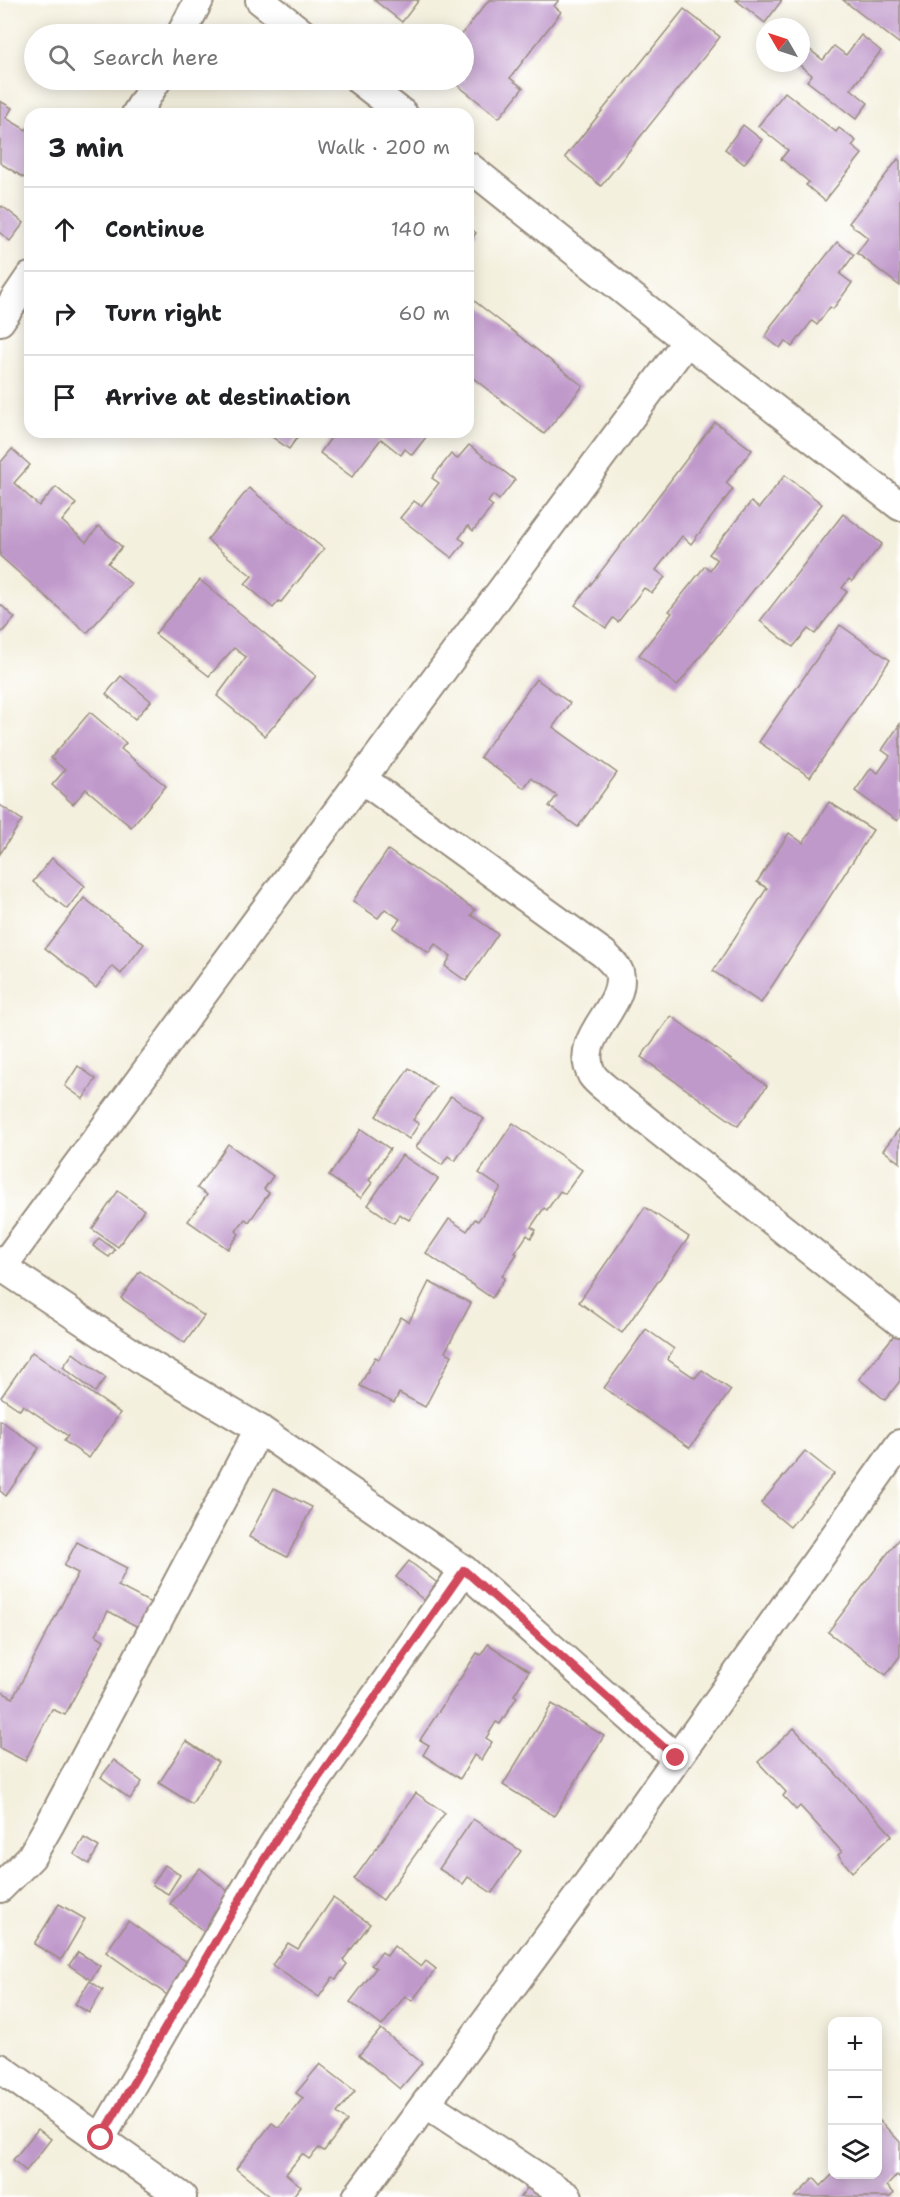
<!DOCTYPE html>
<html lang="en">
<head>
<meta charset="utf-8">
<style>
  body { margin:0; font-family:"Shantell Sans",sans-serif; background:#f6f6f6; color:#202124 }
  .controls { position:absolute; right:18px; bottom:18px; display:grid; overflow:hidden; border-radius:12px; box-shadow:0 3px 15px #0003 }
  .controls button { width:54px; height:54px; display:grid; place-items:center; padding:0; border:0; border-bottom:2px solid #e0e0e0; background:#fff; color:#202124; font:30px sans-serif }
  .compass { position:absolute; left:756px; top:18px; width:54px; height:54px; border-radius:50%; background:#fff; box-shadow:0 3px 15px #0003; rotate:309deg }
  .stop { position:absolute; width:18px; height:18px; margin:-14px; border:4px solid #d1495b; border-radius:50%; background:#fff }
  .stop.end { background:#d1495b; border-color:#fff; box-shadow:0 2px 6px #0008 }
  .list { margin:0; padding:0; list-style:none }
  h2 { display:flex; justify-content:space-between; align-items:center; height:78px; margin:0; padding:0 24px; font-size:26px }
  h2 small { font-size:20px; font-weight:400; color:#757577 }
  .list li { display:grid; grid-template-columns:39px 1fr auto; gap:18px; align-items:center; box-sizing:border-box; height:84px; padding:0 24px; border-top:2px solid #e0e0e0 }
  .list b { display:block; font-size:22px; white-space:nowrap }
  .list em { font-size:20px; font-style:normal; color:#757577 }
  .icon { flex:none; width:33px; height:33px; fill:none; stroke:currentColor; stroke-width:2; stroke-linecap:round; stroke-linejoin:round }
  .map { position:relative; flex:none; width:900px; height:2197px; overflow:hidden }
  .search { position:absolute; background:#fff; box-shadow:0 3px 15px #0003; left:24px; top:24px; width:450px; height:66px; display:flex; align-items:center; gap:15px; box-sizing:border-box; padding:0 21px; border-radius:33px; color:#757577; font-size:22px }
  .panel { position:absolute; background:#fff; box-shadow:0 3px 15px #0003; left:24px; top:108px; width:450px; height:330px; border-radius:18px }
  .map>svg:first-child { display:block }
  .building { fill:#c099cb }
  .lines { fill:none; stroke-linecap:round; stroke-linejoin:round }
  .street-casing { stroke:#988d7e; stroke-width:32 }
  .street { stroke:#fff; stroke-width:28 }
  .route { stroke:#d1495b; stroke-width:8 }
</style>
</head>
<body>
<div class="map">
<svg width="900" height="2197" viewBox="0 0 900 2197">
  <rect width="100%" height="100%" fill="#fff"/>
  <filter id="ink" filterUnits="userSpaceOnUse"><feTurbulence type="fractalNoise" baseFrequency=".0167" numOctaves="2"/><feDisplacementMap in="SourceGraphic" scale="12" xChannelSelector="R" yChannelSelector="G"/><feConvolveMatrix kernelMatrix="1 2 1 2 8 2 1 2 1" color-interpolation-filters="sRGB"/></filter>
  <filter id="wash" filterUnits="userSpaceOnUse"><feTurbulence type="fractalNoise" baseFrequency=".008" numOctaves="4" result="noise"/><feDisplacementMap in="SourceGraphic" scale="24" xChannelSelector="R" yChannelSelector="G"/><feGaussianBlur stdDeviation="1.35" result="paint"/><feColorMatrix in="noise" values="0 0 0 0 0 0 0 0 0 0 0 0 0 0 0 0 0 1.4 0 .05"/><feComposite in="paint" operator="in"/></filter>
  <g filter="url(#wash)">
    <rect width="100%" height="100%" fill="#f4f0de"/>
    <g id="blocks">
      <g class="building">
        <polygon points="374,0 419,0 402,22"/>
        <polygon points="489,0 559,0 554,6 561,12 510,78 523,88 499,118 451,80 464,80 462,34"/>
        <polygon points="736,0 782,0 765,23"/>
        <polygon points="843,0 900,0 900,44"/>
        <polygon points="684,9 720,37 601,186 565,157"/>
        <polygon points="861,35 881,51 851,89 868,103 856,119 807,81 812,75 797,63 801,63 801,43 823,60 834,46 846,55"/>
        <polygon points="785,92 836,132 839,128 856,141 852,146 862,154 825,201 806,185 809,182 781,159 788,150 758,126"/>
        <polygon points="0,101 12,108 6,118 26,130 30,123 30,173 26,179 0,163"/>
        <polygon points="743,125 762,140 744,164 725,149"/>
        <polygon points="898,159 900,161 900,286 857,253 868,238 849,223"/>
        <polygon points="2,206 24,223 10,241 0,233 0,209"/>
        <polygon points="468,226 476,233 468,243"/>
        <polygon points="837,242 854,255 840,274 852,283 833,309 830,307 817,325 812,321 792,347 785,341 780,348 765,337 771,328 770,327"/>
        <polygon points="468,296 583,386 544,434 468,374"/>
        <polygon points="715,422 752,450 726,483 733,489 691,544 682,536 656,570 665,577 652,593 644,588 618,622 613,618 606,628 575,605"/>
        <polygon points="265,432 301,432 289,449"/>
        <polygon points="335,432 430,432 412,455 405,449 401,455 381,439 352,477 320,453"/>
        <polygon points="469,445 515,480 499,500 493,495 488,502 493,506 473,531 468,526 459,538 465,542 452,558 400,518 414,501 421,506 439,483 432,478 451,454 457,459"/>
        <polygon points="12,449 30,465 14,483 39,506 56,487 76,504 62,521 86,542 99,526 122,547 108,563 131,584 87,633 0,556 0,463"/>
        <polygon points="785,475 822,504 677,686 639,655 672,613 669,611 705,566 710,570 717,560 709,554 751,502 759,508"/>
        <polygon points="249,488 324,549 281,602 279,601 273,608 245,584 252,576 207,540"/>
        <polygon points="843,514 882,544 852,581 849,579 842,588 847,592 815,634 808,629 793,647 760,621"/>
        <polygon points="200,580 316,676 265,736 217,696 246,657 234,648 209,676 155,634"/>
        <polygon points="0,604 15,618 0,634"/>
        <polygon points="840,625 890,660 810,777 759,742"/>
        <polygon points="121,676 151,701 135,719 106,694"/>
        <polygon points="536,679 570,703 553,727 617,773 578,827 549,806 557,796 531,778 524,788 480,757"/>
        <polygon points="90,712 126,743 121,749 166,786 131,827 86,789 73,804 52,785 65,770 51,758"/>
        <polygon points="900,724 900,817 897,821 855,791 871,768 878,773 890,756 882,750"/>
        <polygon points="829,802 873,830 761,1003 713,971 767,888 757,882 789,833 803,843"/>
        <polygon points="0,805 22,820 0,854"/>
        <polygon points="388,850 475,910 471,915 498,934 466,981 445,966 451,956 435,944 429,953 393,928 400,919 385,909 378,918 353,901"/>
        <polygon points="52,858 85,886 67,909 33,882"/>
        <polygon points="84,898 144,944 121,974 112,966 96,988 45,948"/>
        <polygon points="671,1016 767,1086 738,1126 641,1057"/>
        <polygon points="78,1066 96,1079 83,1099 65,1086"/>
        <polygon points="409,1068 436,1087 413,1120 419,1124 409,1139 376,1116"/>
        <polygon points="451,1096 484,1119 455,1161 448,1156 442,1165 416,1147"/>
        <polygon points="513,1123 582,1170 565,1194 560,1191 547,1210 544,1208 531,1227 536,1230 531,1238 527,1235 515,1253 517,1254 502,1276 505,1278 492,1298 426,1253 449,1219 467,1231 475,1219 478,1221 501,1188 479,1173"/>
        <polygon points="900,1128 900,1163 883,1150"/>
        <polygon points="361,1129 390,1149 369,1180 372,1183 361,1198 329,1176"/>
        <polygon points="228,1144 273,1176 264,1189 269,1193 249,1222 245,1219 236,1231 239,1234 228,1249 188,1221 207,1195 197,1188"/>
        <polygon points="402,1155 438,1179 409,1220 399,1214 394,1223 368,1205"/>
        <polygon points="118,1191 144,1210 118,1247 92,1229"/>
        <polygon points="645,1207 689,1237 622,1333 579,1302"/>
        <polygon points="99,1238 115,1250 109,1257 93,1246"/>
        <polygon points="140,1271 204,1316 185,1343 121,1298"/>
        <polygon points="429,1282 471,1303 445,1352 452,1355 425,1407 399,1393 394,1403 360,1386 375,1357 379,1359 401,1317 409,1322"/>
        <polygon points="900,1328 900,1381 885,1400 859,1379"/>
        <polygon points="646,1329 674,1349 667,1359 695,1378 702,1370 731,1390 690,1448 604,1388"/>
        <polygon points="32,1352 120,1413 89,1458 64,1441 68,1436 23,1405 20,1410 1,1397"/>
        <polygon points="73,1353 106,1378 95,1392 63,1367"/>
        <polygon points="0,1420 39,1448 6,1496 0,1491"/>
        <polygon points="805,1451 834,1474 790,1527 761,1503"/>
        <polygon points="274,1488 312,1507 287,1557 249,1537"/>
        <polygon points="900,1537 900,1656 886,1675 828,1632"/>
        <polygon points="77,1542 127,1568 118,1586 153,1604 140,1628 108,1611 96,1635 104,1640 65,1715 52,1709 25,1761 0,1748 0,1691 13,1698 78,1573 64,1566"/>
        <polygon points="409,1561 440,1585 426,1602 396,1577"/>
        <polygon points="488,1644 529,1671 514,1695 517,1697 500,1724 496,1722 486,1738 492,1742 481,1760 474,1755 460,1779 423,1755 429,1745 420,1740 477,1653 481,1655"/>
        <polygon points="552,1704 604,1736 554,1816 503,1785"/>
        <polygon points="794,1728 892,1835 852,1872 838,1855 842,1852 800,1806 796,1810 783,1796 786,1792 758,1762"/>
        <polygon points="186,1741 218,1762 192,1804 159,1783"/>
        <polygon points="114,1760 142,1782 130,1799 101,1777"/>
        <polygon points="416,1793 445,1813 383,1900 354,1879"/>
        <polygon points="473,1819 521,1851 492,1893 468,1877 463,1884 439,1869"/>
        <polygon points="84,1838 99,1847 89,1864 74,1854"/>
        <polygon points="165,1865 180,1875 168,1894 152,1885"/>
        <polygon points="200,1868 237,1899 207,1934 170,1904"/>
        <polygon points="333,1898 370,1924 343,1960 347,1964 336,1979 333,1977 319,1997 272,1965 288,1943 298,1949"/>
        <polygon points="59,1904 85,1919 61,1960 34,1944"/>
        <polygon points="128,1921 194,1967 173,1999 106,1952"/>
        <polygon points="394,1946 421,1967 426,1961 436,1969 412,2001 405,1996 382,2026 350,2002 376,1968 371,1965 382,1952 387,1956"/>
        <polygon points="78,1952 100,1966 91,1980 69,1965"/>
        <polygon points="90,1981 103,1990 89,2013 75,2004"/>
        <polygon points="381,2029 422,2063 400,2089 359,2055"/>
        <polygon points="320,2064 355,2091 337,2113 347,2121 324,2151 319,2148 309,2159 302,2154 286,2174 301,2186 292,2197 271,2197 236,2169 272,2123 279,2128 303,2098 296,2093"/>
        <polygon points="878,2119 900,2142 900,2178 897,2175 887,2186 894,2193 890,2197 795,2197 814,2178 821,2186 833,2174 878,2174"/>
        <polygon points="38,2129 51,2139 26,2171 13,2160"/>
        <polygon points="531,2183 547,2197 520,2197"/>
      </g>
    </g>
  </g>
  <g filter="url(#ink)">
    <use href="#blocks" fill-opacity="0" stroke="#988d7e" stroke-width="1.5"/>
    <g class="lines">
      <defs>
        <g id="street">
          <polyline points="260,0 303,34"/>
          <polyline points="181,34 199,0"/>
          <polyline points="359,80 403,114"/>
          <polyline points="136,114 157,80"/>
          <polyline points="468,166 687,341 900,506"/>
          <polyline points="0,321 30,277"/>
          <path d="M362 779 604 954C609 959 617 966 619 972 628 1008 571 1036 592 1075 596 1081 603 1086 609 1091L900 1322"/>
          <polyline points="2,1267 147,1363 259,1429 464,1570 676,1758"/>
          <polyline points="0,1270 334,816 687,341"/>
          <polyline points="0,1888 31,1857 50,1824 259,1429"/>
          <polyline points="0,2068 182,2197"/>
          <polyline points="427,2104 568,2197"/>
          <polyline points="101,2138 254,1875 289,1820 464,1570"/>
          <polyline points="357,2197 607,1857 900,1444"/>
        </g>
      </defs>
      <use href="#street" class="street-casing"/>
      <use href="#street" class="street"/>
    </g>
  </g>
  <g class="lines" filter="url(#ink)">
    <polyline class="route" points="101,2138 254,1875 289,1820 464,1570 676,1758"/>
  </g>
</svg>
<div class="controls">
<button>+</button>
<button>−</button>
<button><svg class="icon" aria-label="layers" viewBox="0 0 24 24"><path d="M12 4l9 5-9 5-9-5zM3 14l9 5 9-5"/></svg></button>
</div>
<svg class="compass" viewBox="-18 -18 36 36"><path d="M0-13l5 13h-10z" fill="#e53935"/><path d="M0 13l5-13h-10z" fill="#757577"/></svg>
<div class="stop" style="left:101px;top:2138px"></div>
<div class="stop end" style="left:676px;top:1758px"></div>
<div class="search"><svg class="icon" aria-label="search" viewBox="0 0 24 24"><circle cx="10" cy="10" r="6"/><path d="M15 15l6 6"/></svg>Search here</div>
<section class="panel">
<h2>3 min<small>Walk · 200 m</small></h2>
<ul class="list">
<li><svg class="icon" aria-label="ahead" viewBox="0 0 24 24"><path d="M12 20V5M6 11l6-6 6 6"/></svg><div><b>Continue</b></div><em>140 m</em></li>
<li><svg class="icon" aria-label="right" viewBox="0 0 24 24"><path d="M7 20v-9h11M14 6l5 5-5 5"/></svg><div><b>Turn right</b></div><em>60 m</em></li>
<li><svg class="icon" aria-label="arrive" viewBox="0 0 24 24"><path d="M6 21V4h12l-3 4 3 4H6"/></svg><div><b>Arrive at destination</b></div></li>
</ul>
</section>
</div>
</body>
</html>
